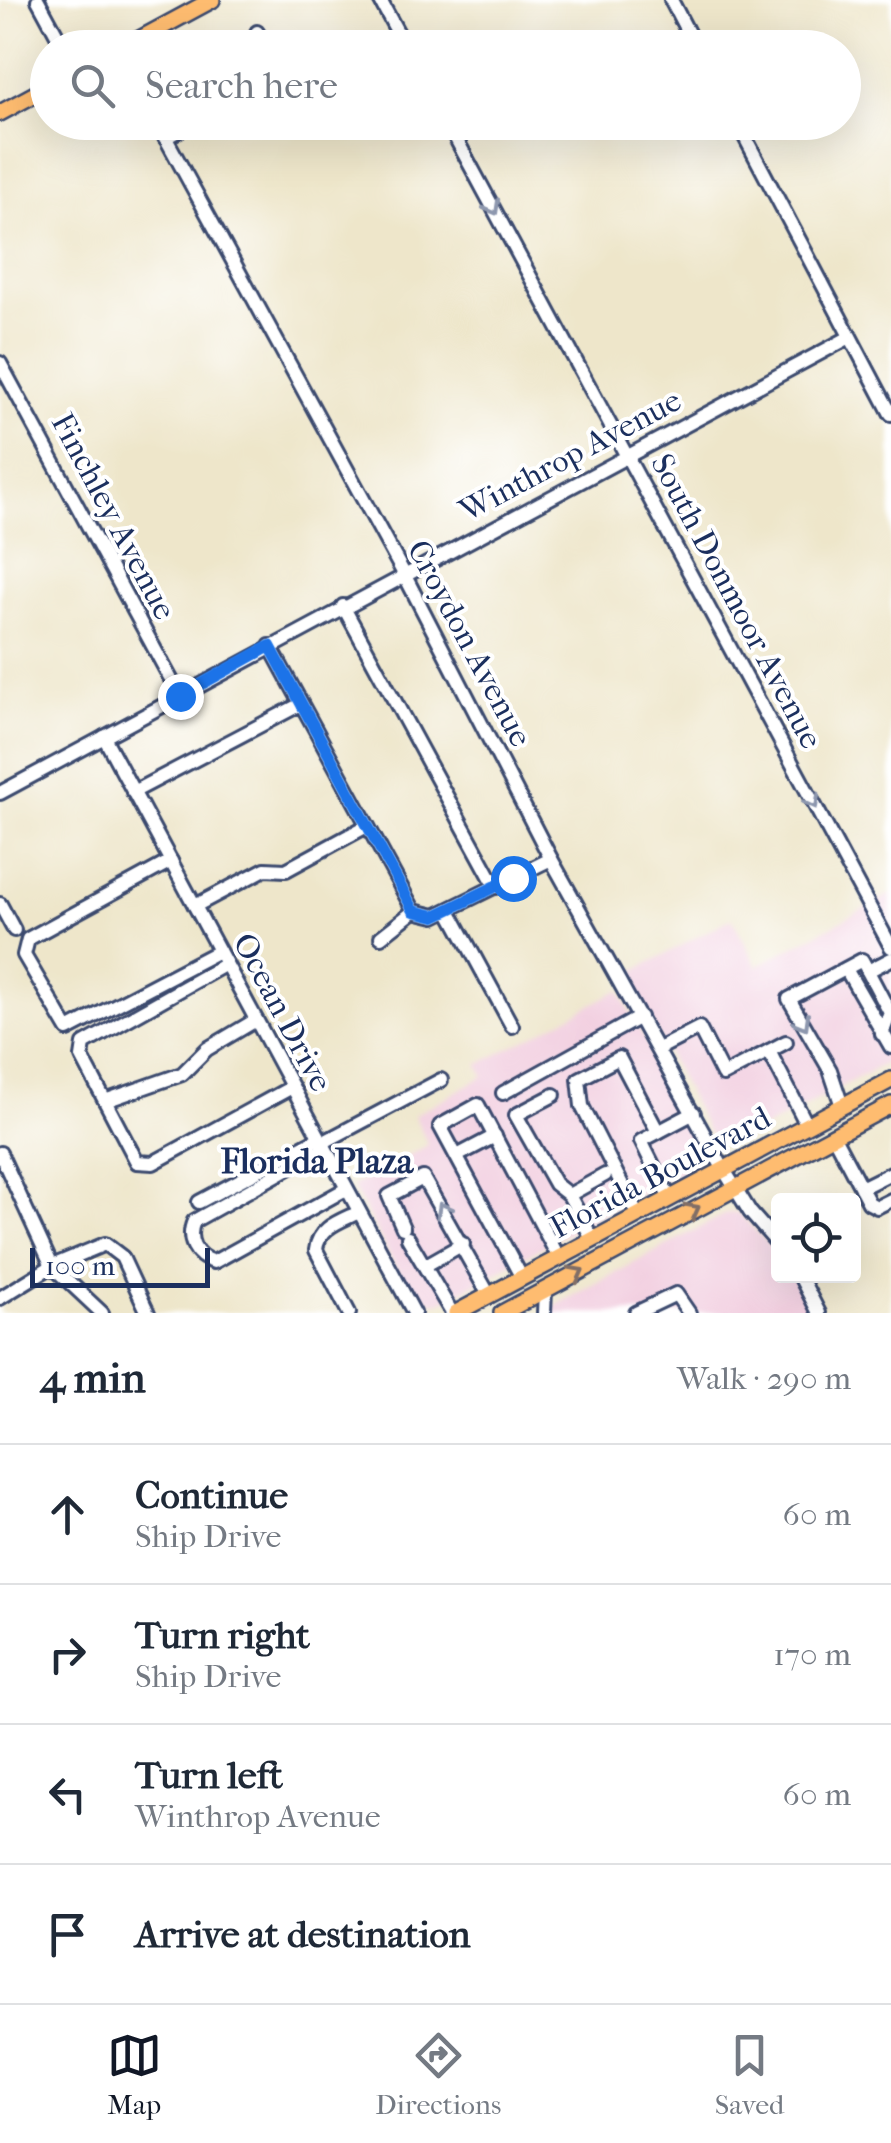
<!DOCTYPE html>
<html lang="en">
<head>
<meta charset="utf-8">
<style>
  body { margin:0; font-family:"IM FELL French Canon",serif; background:#f6f6f7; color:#1f2937 }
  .controls { position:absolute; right:30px; bottom:30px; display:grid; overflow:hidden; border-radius:10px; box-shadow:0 10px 40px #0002 }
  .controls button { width:90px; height:90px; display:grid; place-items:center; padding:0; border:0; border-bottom:2px solid #e0e1e3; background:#fff; color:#1f2937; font:50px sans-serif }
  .scale { position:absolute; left:30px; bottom:25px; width:180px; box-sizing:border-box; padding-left:10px; border:5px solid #1b2f5e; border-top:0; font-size:28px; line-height:35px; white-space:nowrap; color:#1b2f5e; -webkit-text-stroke:8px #fff; paint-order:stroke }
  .stop { position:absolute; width:30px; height:30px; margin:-22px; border:8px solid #1a73e8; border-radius:50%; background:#fff }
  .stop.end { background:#1a73e8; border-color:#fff; box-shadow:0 2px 10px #0008 }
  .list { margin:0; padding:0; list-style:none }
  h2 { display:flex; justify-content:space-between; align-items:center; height:130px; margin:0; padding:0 40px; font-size:42px }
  h2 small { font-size:32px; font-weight:400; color:#747a83 }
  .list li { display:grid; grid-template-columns:65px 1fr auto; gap:30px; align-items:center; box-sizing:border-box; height:140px; padding:0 40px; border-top:2px solid #e0e1e3 }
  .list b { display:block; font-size:38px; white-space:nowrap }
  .list p { margin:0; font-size:32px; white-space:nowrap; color:#747a83 }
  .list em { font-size:32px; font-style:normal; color:#747a83 }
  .icon { flex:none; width:55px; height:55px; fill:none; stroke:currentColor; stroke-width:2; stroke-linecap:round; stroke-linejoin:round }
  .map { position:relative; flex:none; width:891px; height:1313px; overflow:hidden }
  .search { position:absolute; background:#fff; box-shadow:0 10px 40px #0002; left:30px; right:30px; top:30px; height:110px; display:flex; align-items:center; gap:25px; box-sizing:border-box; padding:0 35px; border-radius:55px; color:#747a83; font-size:38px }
  .sheet { height:690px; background:#fff }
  nav { display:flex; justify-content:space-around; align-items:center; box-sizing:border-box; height:140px; border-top:2px solid #e0e1e3; background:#fff; font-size:28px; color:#747a83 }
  nav a { display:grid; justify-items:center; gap:5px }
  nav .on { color:#111827 }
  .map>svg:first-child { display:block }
  .built { fill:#f2cfe0 }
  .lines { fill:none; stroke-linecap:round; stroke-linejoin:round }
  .minor-casing { stroke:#3b4a6e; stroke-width:18 }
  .major-casing { stroke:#3b4a6e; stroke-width:20 }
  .minor { stroke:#fff; stroke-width:12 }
  .major { stroke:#febc70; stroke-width:15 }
  .oneway { stroke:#8d97ae }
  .oneway2 { stroke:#816e66 }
  .route { stroke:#1a73e8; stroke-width:12 }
  .labels { text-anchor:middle; stroke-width:8; stroke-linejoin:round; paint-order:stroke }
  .street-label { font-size:32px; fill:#1b2f5e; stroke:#fff }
  .neighbourhood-label { font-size:35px; font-weight:bold; fill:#1b2f5e; stroke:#fff }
</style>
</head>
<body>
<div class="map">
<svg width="891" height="1313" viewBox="0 0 891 1313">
  <rect width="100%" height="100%" fill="#fff"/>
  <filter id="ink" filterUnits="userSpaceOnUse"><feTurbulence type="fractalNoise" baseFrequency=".01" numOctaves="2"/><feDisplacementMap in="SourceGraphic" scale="20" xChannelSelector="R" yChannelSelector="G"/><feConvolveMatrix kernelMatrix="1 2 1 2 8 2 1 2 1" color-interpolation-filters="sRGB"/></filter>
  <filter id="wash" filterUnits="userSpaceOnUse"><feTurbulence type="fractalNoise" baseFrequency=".0048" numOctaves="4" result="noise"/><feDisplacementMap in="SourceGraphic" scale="40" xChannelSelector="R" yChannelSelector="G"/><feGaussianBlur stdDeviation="2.25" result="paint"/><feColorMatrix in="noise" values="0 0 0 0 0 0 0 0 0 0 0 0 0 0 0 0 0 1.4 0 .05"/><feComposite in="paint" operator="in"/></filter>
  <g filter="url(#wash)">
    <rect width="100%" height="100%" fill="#eee6ca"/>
    <g class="built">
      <polygon points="891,894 891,1060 737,1143 715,1139 706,1129 627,975 732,918 757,966"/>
      <polygon points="619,990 700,1143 701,1161 439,1303 411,1296 352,1186 428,1145 414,1115 484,1076 478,1065"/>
      <polygon points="727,1213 739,1213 778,1254 778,1276 793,1276 812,1313 541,1313"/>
    </g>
  </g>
  <g filter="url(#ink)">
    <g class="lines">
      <defs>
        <g id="minor">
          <polyline points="38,0 64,48"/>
          <polyline points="380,0 406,48"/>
          <polyline points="671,0 696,48"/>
          <polyline points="257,32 265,48"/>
          <polyline points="157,122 404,574 551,859 724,1170 750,1212 778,1244"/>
          <polyline points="447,122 891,947"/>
          <polyline points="737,122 891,414"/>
          <polyline points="165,138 194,122"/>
          <polyline points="0,363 180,696"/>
          <polyline points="343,606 496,887"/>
          <polyline points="270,646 414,911 435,916 551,859"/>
          <polyline points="104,737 414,1313"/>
          <polyline points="133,792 301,704"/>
          <polyline points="0,793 850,337"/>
          <polyline points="171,861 28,939 24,955 68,1030 219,951"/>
          <polyline points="0,904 14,930"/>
          <polyline points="195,906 265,869 286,870 365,827"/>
          <polyline points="449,910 512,1026"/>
          <polyline points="381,937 414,911"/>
          <polyline points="226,964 84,1044 82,1057 137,1162 153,1163 292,1087"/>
          <polyline points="846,969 891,1047"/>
          <polyline points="868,971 891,959"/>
          <polyline points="658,1049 699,1028 723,1075 769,1051 807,1125"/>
          <polyline points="769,1051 786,1042"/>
          <polyline points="503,1093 640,1017"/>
          <polyline points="554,1095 516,1115 555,1184 569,1195"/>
          <polyline points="105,1101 182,1074 207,1049 256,1020"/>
          <polyline points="842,1106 830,1070 789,999 862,960 890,1013 882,1034"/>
          <polyline points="833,1135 869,1203 877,1207 891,1200"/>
          <polyline points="322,1143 441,1080"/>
          <path d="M325 1148 194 1221C186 1239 195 1257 214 1262L346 1189"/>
          <polyline points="0,1153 52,1266"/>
          <polyline points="457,1156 495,1136"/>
          <polyline points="861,1188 891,1173"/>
          <polyline points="670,1199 641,1141 694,1113"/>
          <polyline points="199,1202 319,1138"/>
          <polyline points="638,1216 582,1106 579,1079 619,1058 658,1132"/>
          <polyline points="403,1228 389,1196 423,1178 489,1295"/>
          <polyline points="408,1238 452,1313"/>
          <polyline points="593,1240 569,1195 605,1175"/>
          <polyline points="426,1265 463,1244"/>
          <polyline points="52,1266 102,1313"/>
          <polyline points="800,1276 819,1313"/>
          <polyline points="522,1278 440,1126 478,1105 559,1258"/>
          <polyline points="0,1298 52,1266 105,1244 122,1257 148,1313"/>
          <path d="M349 1313 316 1250C318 1227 341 1221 359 1212"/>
          <polyline points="544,1313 545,1290"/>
          <polyline points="636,1313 676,1294 689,1313"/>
        </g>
        <g id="major">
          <polyline points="123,48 212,0"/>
          <polyline points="0,113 48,87"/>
          <polyline points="456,1313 891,1080"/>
          <polyline points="502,1313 891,1105"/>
        </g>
      </defs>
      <use href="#minor" class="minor-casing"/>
      <use href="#major" class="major-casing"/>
      <use href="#minor" class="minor"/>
      <use href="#major" class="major"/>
    </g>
    <defs><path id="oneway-chevron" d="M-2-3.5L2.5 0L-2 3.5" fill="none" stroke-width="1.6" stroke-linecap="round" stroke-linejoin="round" transform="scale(2.5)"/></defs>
    <g class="oneway">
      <use href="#oneway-chevron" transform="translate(493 208) rotate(61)"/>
      <use href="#oneway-chevron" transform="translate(813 802) rotate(62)"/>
      <use href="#oneway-chevron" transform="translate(803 1023) rotate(60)"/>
      <use href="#oneway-chevron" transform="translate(443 1209) rotate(-119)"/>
    </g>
    <g class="oneway2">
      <use href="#oneway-chevron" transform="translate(693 1210) rotate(-28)"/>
      <use href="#oneway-chevron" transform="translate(577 1273) rotate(-28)"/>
    </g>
  </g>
  <g class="lines" filter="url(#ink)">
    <polyline class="route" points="180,696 270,646 414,911 435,916 513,878"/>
  </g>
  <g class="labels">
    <g class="street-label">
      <text transform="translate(570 455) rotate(-28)" y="11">Winthrop Avenue</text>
      <text transform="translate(114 516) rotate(62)" y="11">Finchley Avenue</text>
      <text transform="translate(737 601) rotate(62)" y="11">South Donmoor Avenue</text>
      <text transform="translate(470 643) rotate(62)" y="11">Croydon Avenue</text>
      <text transform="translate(283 1012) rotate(62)" y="11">Ocean Drive</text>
      <text transform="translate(660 1172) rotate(-28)" y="11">Florida Boulevard</text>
    </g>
    <g class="neighbourhood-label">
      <text x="317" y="1173">Florida Plaza</text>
    </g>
  </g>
</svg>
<div class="controls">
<button><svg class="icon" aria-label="locate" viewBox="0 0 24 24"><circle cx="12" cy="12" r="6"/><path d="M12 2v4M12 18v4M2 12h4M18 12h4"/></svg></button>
</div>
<div class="scale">100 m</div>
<div class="stop" style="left:513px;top:878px"></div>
<div class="stop end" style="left:180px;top:696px"></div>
<div class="search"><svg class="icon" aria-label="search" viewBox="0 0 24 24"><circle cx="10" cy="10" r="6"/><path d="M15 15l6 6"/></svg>Search here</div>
</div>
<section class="sheet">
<h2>4 min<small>Walk · 290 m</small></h2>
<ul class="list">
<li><svg class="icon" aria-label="ahead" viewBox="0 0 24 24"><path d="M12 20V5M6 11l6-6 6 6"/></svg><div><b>Continue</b><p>Ship Drive</p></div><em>60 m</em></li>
<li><svg class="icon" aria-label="right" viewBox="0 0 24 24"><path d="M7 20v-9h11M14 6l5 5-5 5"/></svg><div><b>Turn right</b><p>Ship Drive</p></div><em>170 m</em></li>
<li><svg class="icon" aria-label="left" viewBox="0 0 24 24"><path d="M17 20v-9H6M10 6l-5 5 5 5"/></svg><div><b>Turn left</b><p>Winthrop Avenue</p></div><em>60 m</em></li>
<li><svg class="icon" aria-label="arrive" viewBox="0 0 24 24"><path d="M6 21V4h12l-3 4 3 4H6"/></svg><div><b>Arrive at destination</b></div></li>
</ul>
</section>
<nav>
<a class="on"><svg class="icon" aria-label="map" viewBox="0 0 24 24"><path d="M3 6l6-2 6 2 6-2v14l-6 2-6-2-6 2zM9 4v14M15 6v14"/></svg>Map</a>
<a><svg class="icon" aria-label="directions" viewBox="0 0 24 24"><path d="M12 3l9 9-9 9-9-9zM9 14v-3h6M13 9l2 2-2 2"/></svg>Directions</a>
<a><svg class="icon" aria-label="saved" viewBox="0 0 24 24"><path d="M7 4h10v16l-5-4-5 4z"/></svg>Saved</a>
</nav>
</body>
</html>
